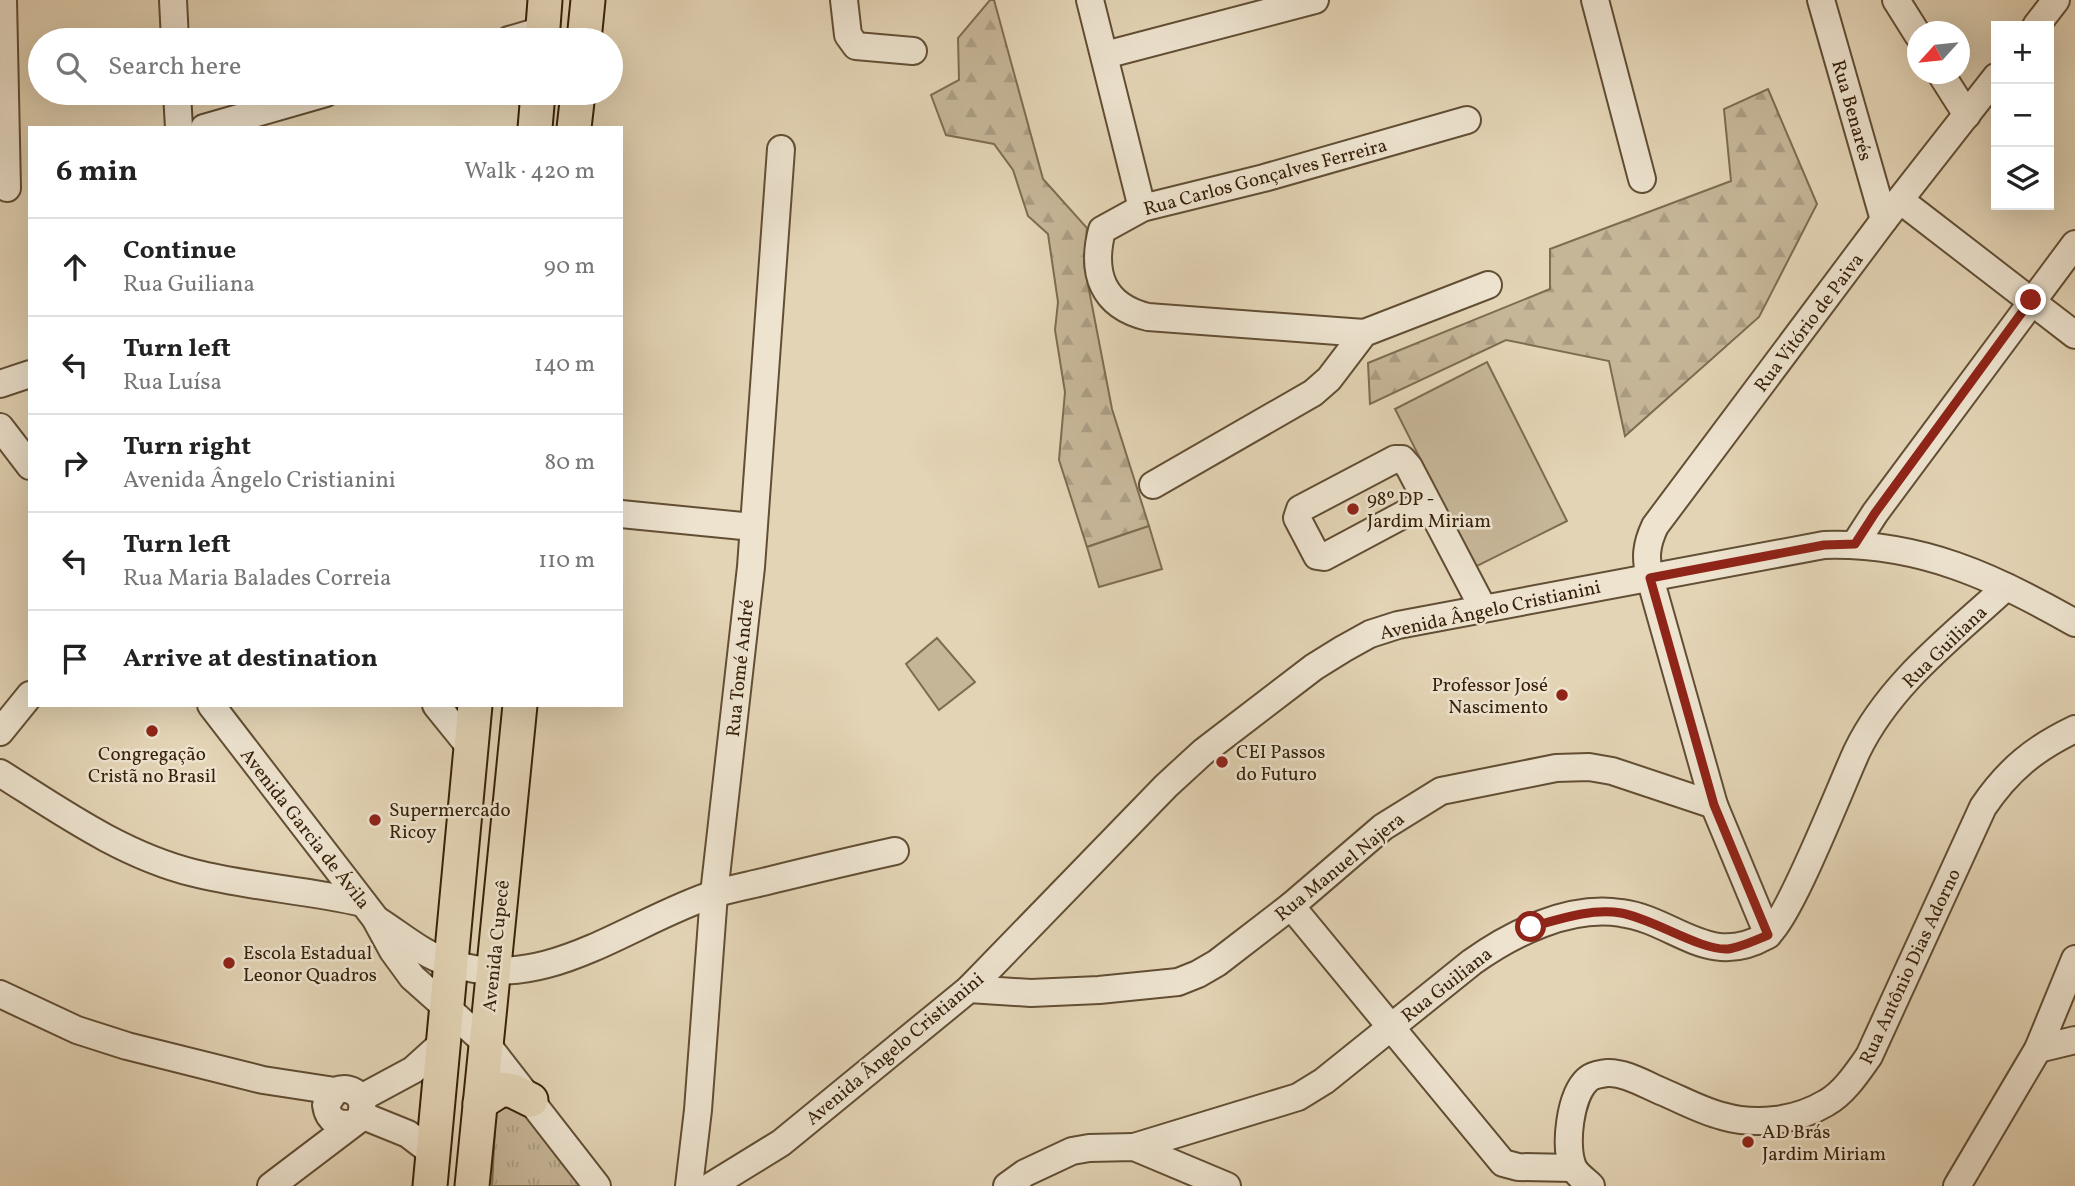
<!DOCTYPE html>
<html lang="en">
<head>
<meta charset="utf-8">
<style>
  body { margin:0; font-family:Vollkorn,serif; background:#f2f2f2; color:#222 }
  .controls { position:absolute; right:21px; top:21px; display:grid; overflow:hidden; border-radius:0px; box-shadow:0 7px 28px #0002 }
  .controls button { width:63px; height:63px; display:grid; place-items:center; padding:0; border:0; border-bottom:2px solid #e0e0e0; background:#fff; color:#222; font:35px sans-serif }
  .compass { position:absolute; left:1907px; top:21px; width:63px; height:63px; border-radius:50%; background:#fff; box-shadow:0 7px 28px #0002; rotate:243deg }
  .stop { position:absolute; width:21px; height:21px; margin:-16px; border:5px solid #8f2418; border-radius:50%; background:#fff }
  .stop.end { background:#8f2418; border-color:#fff; box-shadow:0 2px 7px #0008 }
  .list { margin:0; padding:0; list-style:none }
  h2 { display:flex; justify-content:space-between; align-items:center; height:91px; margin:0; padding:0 28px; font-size:30px }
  h2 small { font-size:23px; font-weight:400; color:#767676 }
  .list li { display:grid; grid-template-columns:46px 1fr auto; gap:21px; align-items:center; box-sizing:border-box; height:98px; padding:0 28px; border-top:2px solid #e0e0e0 }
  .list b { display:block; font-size:26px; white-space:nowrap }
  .list p { margin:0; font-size:23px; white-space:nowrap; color:#767676 }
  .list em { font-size:23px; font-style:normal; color:#767676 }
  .icon { flex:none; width:38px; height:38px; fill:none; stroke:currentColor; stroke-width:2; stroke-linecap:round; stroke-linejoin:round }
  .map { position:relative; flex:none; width:2075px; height:1186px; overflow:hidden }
  .search { position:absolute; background:#fff; box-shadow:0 7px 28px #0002; left:28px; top:28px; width:595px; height:77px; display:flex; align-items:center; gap:18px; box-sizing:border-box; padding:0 24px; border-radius:38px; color:#767676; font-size:26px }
  .panel { position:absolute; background:#fff; box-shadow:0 7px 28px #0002; left:28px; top:126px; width:595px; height:581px; border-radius:0px }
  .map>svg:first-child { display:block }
  .grass { fill:url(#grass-tufts); stroke:#7e6c50; stroke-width:2 }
  .forest { fill:url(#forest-firs); stroke:#7e6c50; stroke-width:2 }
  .pitch { fill:#c6b698; stroke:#7e6c50; stroke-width:2 }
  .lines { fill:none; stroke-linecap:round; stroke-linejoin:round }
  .minor-casing { stroke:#624e34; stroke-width:30 }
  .major-casing { stroke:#372109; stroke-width:37 }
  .minor { stroke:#ede3cf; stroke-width:26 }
  .major { stroke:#e3d4b5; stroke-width:33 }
  .route { stroke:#8f2418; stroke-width:9 }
  .poi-dot { fill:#8f2418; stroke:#ede3cf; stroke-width:2.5 }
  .labels { text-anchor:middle; stroke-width:5; stroke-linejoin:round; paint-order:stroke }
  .street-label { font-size:19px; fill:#372109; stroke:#ede3cf }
  .poi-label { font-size:19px; fill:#372109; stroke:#ede3cf; text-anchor:start }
</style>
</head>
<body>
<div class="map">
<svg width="2075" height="1186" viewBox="0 0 2075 1186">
  <defs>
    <pattern id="grass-tufts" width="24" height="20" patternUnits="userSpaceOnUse" patternTransform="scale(1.75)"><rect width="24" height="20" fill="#c6b698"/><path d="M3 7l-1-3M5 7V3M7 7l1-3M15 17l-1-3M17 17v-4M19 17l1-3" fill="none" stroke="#ab9c82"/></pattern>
    <pattern id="forest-firs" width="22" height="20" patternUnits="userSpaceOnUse" patternTransform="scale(1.75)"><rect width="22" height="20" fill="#c6b698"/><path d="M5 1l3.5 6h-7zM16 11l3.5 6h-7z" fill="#ab9c82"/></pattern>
  </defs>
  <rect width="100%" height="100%" fill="#e3d4b5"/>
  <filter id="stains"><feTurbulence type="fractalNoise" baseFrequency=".00286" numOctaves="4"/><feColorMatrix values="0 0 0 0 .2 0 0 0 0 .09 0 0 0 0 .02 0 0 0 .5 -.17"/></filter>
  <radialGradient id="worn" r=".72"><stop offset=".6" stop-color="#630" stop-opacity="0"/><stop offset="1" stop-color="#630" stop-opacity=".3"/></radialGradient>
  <polygon class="grass" points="515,1100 581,1186 492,1186 496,1109"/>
  <g class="forest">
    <polygon points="990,0 994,0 1043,179 1087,228 1084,264 1112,409 1149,526 1087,547 1059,460 1065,392 1055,330 1058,302 1048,234 1028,216 1013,170 994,144 946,135 931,95 959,80 958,38"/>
    <polygon points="1768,89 1817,204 1759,317 1625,436 1609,361 1506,340 1370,404 1368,363 1550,289 1550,249 1731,181 1724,109"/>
  </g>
  <g class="pitch">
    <polygon points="1487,362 1567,521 1475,567 1395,409"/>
    <polygon points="1149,526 1162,569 1099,587 1087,547"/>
    <polygon points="937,638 975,682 939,710 906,664"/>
  </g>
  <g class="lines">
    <defs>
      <g id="minor">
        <polyline points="3,0 7,188"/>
        <polyline points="173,0 175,40"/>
        <polyline points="844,0 848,35 856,46 913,51"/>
        <polyline points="1090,0 1142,208"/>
        <polyline points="1595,0 1642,179"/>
        <polyline points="1821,0 1884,220"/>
        <polyline points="1896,0 1918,35"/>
        <polyline points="2036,26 2056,0"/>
        <polyline points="509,40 543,30"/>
        <polyline points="1105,55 1315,0"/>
        <polyline points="1941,74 1967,115"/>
        <polyline points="177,93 179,128"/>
        <polyline points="204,128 326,93"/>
        <polyline points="1900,200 2075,335"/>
        <path d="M1364 333 1148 317C1102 306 1091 273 1102 230L1142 208 1264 178 1467 120"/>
        <polyline points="0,384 30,374"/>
        <polyline points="0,427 30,466"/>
        <polyline points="1153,485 1313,393 1329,379 1364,333 1488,285"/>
        <polyline points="1427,502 1324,557 1317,556 1297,518 1300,509 1395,459 1402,459 1409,467 1483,608"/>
        <polyline points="621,514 753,527"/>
        <polyline points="1855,544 1875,513 2075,244"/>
        <polyline points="211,705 375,918 393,951 412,977 485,1042 597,1186"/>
        <polyline points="436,705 470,747"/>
        <polyline points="0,732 30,695"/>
        <path d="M0 773C62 812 122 855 194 873 249 887 307 890 363 903"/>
        <polyline points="1291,906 1503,1163 1518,1167 1573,1168"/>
        <path d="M377 920C401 935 423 955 450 963 545 995 628 922 714 894 733 888 752 885 771 880 812 870 854 860 895 851"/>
        <path d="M1768 935 1714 805 1650 578C1645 558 1646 545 1655 526L1884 220 1996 77"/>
        <polyline points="969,989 1031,993 1099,990 1178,982 1198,974 1217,963 1291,906 1383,827 1441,791 1556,768 1589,767 1612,771 1714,805"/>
        <polyline points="0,994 77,1030 127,1046 263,1080 335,1091"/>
        <polyline points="2038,1049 2075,1040"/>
        <polyline points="361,1098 413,1070 444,1042"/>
        <polyline points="361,1115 408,1134 434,1154"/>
        <path d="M1134 1147 1298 1097 1324 1081 1472 962C1513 933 1569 905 1621 913 1675 920 1708 969 1766 936 1788 923 1842 783 1857 751 1890 683 1952 637 2006 587"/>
        <path d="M271 1186 358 1120C370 1102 355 1083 335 1091L326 1105C328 1121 339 1126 353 1123"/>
        <polyline points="689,1186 698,1110 714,894 751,567 781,149"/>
        <path d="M711 1186 781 1143 969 989 1166 786 1203 752 1314 667 1343 649 1370 634 1398 625 1824 545C1919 542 1995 577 2075 623"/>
        <polyline points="1007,1186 1025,1173 1072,1151 1089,1148 1134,1147 1227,1186"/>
        <path d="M1591 1186C1586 1181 1576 1174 1573 1167 1564 1146 1570 1096 1587 1080 1592 1075 1600 1074 1607 1073 1625 1072 1646 1085 1663 1092 1682 1100 1702 1111 1722 1116 1756 1126 1796 1121 1826 1103 1844 1093 1857 1073 1869 1056L1983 807C2008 770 2035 748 2075 729"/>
        <polyline points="1957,1186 2038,1049 2075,959"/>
      </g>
      <g id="major">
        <polyline points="542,40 545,0"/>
        <polyline points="584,40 588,0"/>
        <polyline points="535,128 538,93"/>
        <polyline points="574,128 578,93"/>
        <polyline points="480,1103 502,1089 513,1091 531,1100"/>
        <polyline points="430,1186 475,705"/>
        <polyline points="472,1186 520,705"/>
      </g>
    </defs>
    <use href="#minor" class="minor-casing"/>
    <use href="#major" class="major-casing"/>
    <use href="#minor" class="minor"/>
    <use href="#major" class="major"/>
  </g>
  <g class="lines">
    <path class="route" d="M1531 927C1560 919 1591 908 1621 913 1652 918 1701 951 1728 949 1741 947 1756 940 1768 935L1714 805 1650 578 1824 545 1855 544 1875 513 2031 300"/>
  </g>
  <g class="poi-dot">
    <circle cx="1353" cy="509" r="7"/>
    <circle cx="1562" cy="695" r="7"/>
    <circle cx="152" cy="731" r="7"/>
    <circle cx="1222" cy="762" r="7"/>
    <circle cx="375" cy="820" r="7"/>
    <circle cx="229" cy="963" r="7"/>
    <circle cx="1748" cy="1142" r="7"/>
  </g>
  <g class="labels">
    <g class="street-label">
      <text transform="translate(1853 110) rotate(74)" y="7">Rua Benarés</text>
      <text transform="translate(1265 176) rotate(-15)" y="7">Rua Carlos Gonçalves Ferreira</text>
      <text transform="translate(1808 322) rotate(-53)" y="7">Rua Vitório de Paiva</text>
      <text transform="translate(1490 609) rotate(-12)" y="7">Avenida Ângelo Cristianini</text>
      <text transform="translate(1944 646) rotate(-44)" y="7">Rua Guiliana</text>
      <text transform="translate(739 668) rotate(-84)" y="7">Rua Tomé André</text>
      <text transform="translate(306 828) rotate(52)" y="7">Avenida Garcia de Ávila</text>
      <text transform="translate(1339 866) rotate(-39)" y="7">Rua Manuel Najera</text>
      <text transform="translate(495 946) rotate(-84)" y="7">Avenida Cupecê</text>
      <text transform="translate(1909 966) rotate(-65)" y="7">Rua Antônio Dias Adorno</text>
      <text transform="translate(1446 984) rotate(-38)" y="7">Rua Guiliana</text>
      <text transform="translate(894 1048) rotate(-40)" y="7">Avenida Ângelo Cristianini</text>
    </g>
    <g class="poi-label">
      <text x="1367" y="505">98º DP -<tspan x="1367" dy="22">Jardim Miriam</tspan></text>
      <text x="1548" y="691" text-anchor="end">Professor José<tspan x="1548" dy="22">Nascimento</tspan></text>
      <text x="1236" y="758">CEI Passos<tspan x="1236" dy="22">do Futuro</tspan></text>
      <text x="152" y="760" text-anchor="middle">Congregação<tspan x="152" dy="22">Cristã no Brasil</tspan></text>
      <text x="389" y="816">Supermercado<tspan x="389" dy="22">Ricoy</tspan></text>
      <text x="243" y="959">Escola Estadual<tspan x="243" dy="22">Leonor Quadros</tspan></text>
      <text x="1762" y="1138">AD Brás<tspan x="1762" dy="22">Jardim Miriam</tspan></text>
    </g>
  </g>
  <rect width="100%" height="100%" filter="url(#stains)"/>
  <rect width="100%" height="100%" fill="url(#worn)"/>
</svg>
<div class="controls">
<button>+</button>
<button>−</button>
<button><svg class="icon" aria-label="layers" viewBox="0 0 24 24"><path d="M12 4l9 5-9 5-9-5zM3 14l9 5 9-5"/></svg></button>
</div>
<svg class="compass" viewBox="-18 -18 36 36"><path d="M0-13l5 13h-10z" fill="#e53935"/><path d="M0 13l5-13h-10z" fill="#767676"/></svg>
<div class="stop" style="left:1531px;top:927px"></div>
<div class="stop end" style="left:2031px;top:300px"></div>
<div class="search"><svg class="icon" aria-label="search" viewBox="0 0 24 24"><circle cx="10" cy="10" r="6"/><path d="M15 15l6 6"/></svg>Search here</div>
<section class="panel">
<h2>6 min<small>Walk · 420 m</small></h2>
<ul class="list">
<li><svg class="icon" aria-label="ahead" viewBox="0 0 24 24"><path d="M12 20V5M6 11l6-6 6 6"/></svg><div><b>Continue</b><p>Rua Guiliana</p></div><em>90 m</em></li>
<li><svg class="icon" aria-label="left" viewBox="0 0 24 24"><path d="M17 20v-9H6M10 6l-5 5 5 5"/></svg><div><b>Turn left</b><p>Rua Luísa</p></div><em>140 m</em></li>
<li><svg class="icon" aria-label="right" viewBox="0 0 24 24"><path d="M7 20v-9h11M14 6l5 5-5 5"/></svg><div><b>Turn right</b><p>Avenida Ângelo Cristianini</p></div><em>80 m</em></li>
<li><svg class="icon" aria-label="left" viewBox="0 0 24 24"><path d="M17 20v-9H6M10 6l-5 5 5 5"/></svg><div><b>Turn left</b><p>Rua Maria Balades Correia</p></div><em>110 m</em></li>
<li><svg class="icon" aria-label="arrive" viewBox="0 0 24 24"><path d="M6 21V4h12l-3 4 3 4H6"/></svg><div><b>Arrive at destination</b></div></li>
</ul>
</section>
</div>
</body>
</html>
